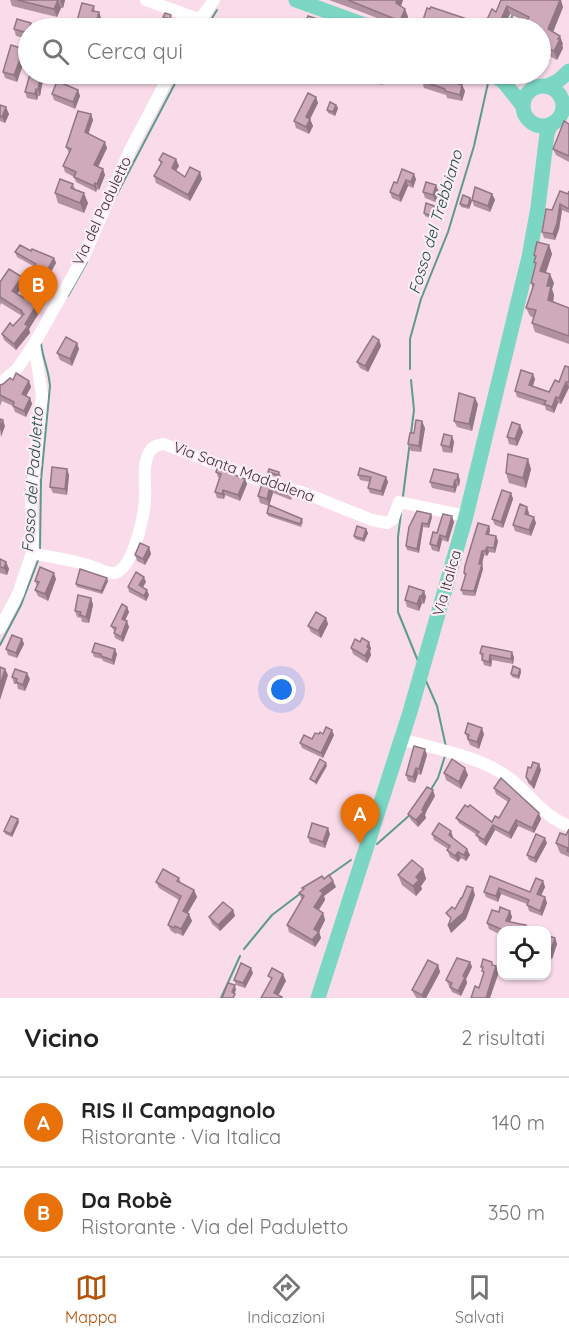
<!DOCTYPE html>
<html lang="it">
<head>
<meta charset="utf-8">
<style>
  body { margin:0; font-family:Quicksand,sans-serif; background:#f2f2f2; color:#222 }
  .controls { position:absolute; right:18px; bottom:18px; display:grid; overflow:hidden; border-radius:12px; box-shadow:0 2px 4px #0004 }
  .controls button { width:54px; height:54px; display:grid; place-items:center; padding:0; border:0; border-bottom:2px solid #e0e0e0; background:#fff; color:#222; font:30px sans-serif }
  .you { position:absolute; left:282px; top:690px; width:21px; height:21px; margin:-15px; border:4px solid #fff; border-radius:50%; background:#1a73e8; box-shadow:0 0 0 9px #1a73e833 }
  .badge { display:grid; place-items:center; width:39px; height:39px; border-radius:50%; background:#b45309; color:#fff; font-size:20px; font-weight:700 }
  .pin { position:absolute; translate:-50% -50px; filter:drop-shadow(0 2px 3px #0008) }
  .pin::after { content:''; position:absolute; top:32px; width:21px; height:18px; background:inherit; clip-path:polygon(0 0,100% 0,50% 100%) }
  .list { margin:0; padding:0; list-style:none }
  h2 { display:flex; justify-content:space-between; align-items:center; height:78px; margin:0; padding:0 24px; font-size:26px }
  h2 small { font-size:20px; font-weight:400; color:#767676 }
  .list li { display:grid; grid-template-columns:39px 1fr auto; gap:18px; align-items:center; box-sizing:border-box; height:90px; padding:0 24px; border-top:2px solid #e0e0e0 }
  .list b { display:block; font-size:22px; white-space:nowrap }
  .list p { margin:0; font-size:20px; white-space:nowrap; color:#767676 }
  .list em { font-size:20px; font-style:normal; color:#767676 }
  .icon { flex:none; width:33px; height:33px; fill:none; stroke:currentColor; stroke-width:2; stroke-linecap:round; stroke-linejoin:round }
  .map { position:relative; flex:none; width:569px; height:998px; overflow:hidden }
  .search { position:absolute; background:#fff; box-shadow:0 2px 4px #0004; left:18px; right:18px; top:18px; height:66px; display:flex; align-items:center; gap:15px; box-sizing:border-box; padding:0 21px; border-radius:33px; color:#767676; font-size:22px }
  .sheet { height:258px; background:#fff }
  nav { display:flex; justify-content:space-around; align-items:center; box-sizing:border-box; height:84px; border-top:2px solid #e0e0e0; background:#fff; font-size:16px; color:#767676 }
  nav a { display:grid; justify-items:center; gap:3px }
  nav .on { color:#b45309 }
  .map>svg:first-child { display:block }
  .lines { fill:none; stroke-linecap:round; stroke-linejoin:round }
  .stream { stroke:#5d9b8c; stroke-width:2 }
  .minor { stroke:#fff; stroke-width:12 }
  .major { stroke:#7bd6c4; stroke-width:15 }
  .wall { fill:#b292a1 }
  .shaded-wall { fill:#917783 }
  .building { fill:#cfaabb; stroke:#917783; stroke-width:1.5 }
  .labels { text-anchor:middle; stroke-width:4.5; stroke-linejoin:round; paint-order:stroke }
  .street-label { font-size:15px; fill:#3b2c33; stroke:#fdedf4 }
  .water-label { font-size:16px; font-style:italic; fill:#214b40; stroke:#fdedf4 }
</style>
</head>
<body>
<div class="map">
<svg width="569" height="998" viewBox="0 0 569 998">
  <rect width="100%" height="100%" fill="#fadbe9"/>
  <g class="lines">
    <g class="stream">
      <polyline points="206,28 217,10"/>
      <polyline points="507,28 513,14"/>
      <polyline points="116,196 180,74"/>
      <polyline points="68,296 87,262"/>
      <polyline points="410,369 410,339 421,299 448,232 474,146 488,83"/>
      <polyline points="403,496 414,410 411,380"/>
      <polyline points="401,513 398,537 398,612 418,661"/>
      <path d="M40 549 41 480 50 386C49 371 43 359 41 344"/>
      <polyline points="0,645 21,605 39,558"/>
      <polyline points="426,681 437,706 446,747"/>
      <polyline points="430,791 438,778 445,756"/>
      <polyline points="377,844 411,814"/>
      <polyline points="324,879 351,860"/>
      <polyline points="244,949 272,915 301,893"/>
      <polyline points="221,998 240,956"/>
    </g>
    <g class="minor">
      <polyline points="146,0 198,19"/>
      <polyline points="194,28 214,0"/>
      <polyline points="0,384 17,369 34,344 85,254 130,150 170,74"/>
      <path d="M32 553C53 558 76 560 96 568 101 570 108 574 114 573 133 570 144 516 145 499 146 485 142 466 149 453 152 446 158 445 164 444L269 484 302 492 372 520 387 523 393 519 399 502 466 516"/>
      <polyline points="0,628 18,594 33,550 31,499 42,395 34,344"/>
      <path d="M401 739C435 749 475 755 505 775 528 790 541 816 569 826"/>
    </g>
    <g class="major">
      <polyline points="296,0 373,28"/>
      <polyline points="490,74 503,81 523,106"/>
      <polyline points="547,86 558,81 569,71"/>
      <circle cx="543" cy="106" r="20"/>
      <polyline points="318,998 410,712 466,516 529,257 538,207 547,134 551,124"/>
    </g>
  </g>
  <g class="wall">
    <polygon points="10,0 65,0 63,8 61,8 57,17 12,6"/>
    <polygon points="329,0 403,0 401,6 405,9 408,17 403,28 359,11"/>
    <polygon points="501,0 563,7 553,32 563,44 562,45 563,48 557,60 540,51 540,28 510,14 496,12"/>
    <polygon points="94,6 95,11 99,12 101,18 98,28 75,28"/>
    <polygon points="163,17 172,18 171,23 165,20"/>
    <polygon points="467,19 470,25 468,28 432,28 425,26 423,20"/>
    <polygon points="31,23 33,28 28,28 28,39 16,36 14,29"/>
    <polygon points="24,49 26,56 17,82 5,78 3,72"/>
    <polygon points="30,74 44,74 44,75 40,96 38,96 37,100 27,98 25,92"/>
    <polygon points="292,74 316,74 312,84 294,77"/>
    <polygon points="349,74 386,74 382,85"/>
    <polygon points="442,79 462,85 465,91 462,101 447,98 446,95 424,88 422,81"/>
    <polygon points="78,90 80,96 75,109 54,100 52,94"/>
    <polygon points="316,97 318,103 310,119 313,126 309,134 296,128 294,121"/>
    <polygon points="0,105 9,114 5,123 0,121"/>
    <polygon points="336,105 338,108 335,116 328,113 327,110"/>
    <polygon points="91,114 93,120 88,134 107,148 98,167 103,169 105,175 99,190 97,189 96,192 76,182 74,177 65,172 63,166 69,153 66,147"/>
    <polygon points="569,124 569,162 556,155 553,149"/>
    <polygon points="159,160 179,166 176,170 185,177 202,179 190,201 156,183 154,176 161,164"/>
    <polygon points="402,169 416,179 413,188 408,186 401,202 392,198 390,192 397,183"/>
    <polygon points="73,184 75,189 88,203 84,213 58,203 55,193"/>
    <polygon points="569,191 569,213 562,210 559,229 555,240 544,238 542,232 552,210 568,194"/>
    <polygon points="423,192 439,192 435,202 425,198"/>
    <polygon points="492,194 495,200 490,212 474,206 472,200"/>
    <polygon points="470,198 472,201 469,209 461,207 460,204"/>
    <polygon points="435,209 432,219 425,216 424,213"/>
    <polygon points="549,245 552,254 546,273 554,283 552,289 554,295 553,302 569,308 569,344 535,332 532,323 534,318 530,316 526,308 533,289 531,283 535,265 534,262 535,258 534,255"/>
    <polygon points="31,251 54,258 56,263 47,279 36,273 34,268 35,267 17,257 15,252"/>
    <polygon points="22,277 24,283 17,294 24,298 30,298 47,300 29,329 30,333 16,350 4,340 2,334 13,326 22,316 1,303 0,306 0,282"/>
    <polygon points="379,340 381,346 368,372 360,368 357,362"/>
    <polygon points="77,343 79,349 72,366 60,360 57,353"/>
    <polygon points="569,367 569,388 561,404 558,403 554,413 546,410 545,406 517,397 515,391 535,379 533,386 549,392 559,382"/>
    <polygon points="13,380 29,381 31,387 26,396 30,398 32,404 26,417 15,412 13,406 2,401 0,406 0,385"/>
    <polygon points="478,404 472,431 457,427 454,421"/>
    <polygon points="425,428 421,452 411,451 408,444 414,433"/>
    <polygon points="523,432 517,446 509,444 507,437"/>
    <polygon points="452,436 454,442 452,453 443,452 441,445"/>
    <polygon points="67,469 69,475 67,495 53,493 50,487"/>
    <polygon points="531,469 526,488 509,483 506,473"/>
    <polygon points="216,472 247,484 240,501 225,495 224,499 217,498 215,492 219,478 218,477"/>
    <polygon points="268,472 281,475 280,478 270,475"/>
    <polygon points="358,475 386,477 388,482 383,496 370,493 368,488 370,482 360,480"/>
    <polygon points="460,480 459,486 457,486 455,493 432,488 430,482"/>
    <polygon points="262,484 289,491 292,498 291,500 273,493 269,506 260,503 258,496"/>
    <polygon points="511,493 513,499 503,528 495,525 492,519"/>
    <polygon points="267,513 302,519 303,522 301,527 268,516"/>
    <polygon points="529,513 529,515 536,523 531,536 515,531 513,525"/>
    <polygon points="432,517 429,528 423,527 419,553 407,550 406,546 409,527"/>
    <polygon points="454,522 448,542 442,540 439,552 432,550 430,544 437,533"/>
    <polygon points="489,526 490,530 489,534 496,536 498,541 495,553 489,552 487,556 484,555 482,564 483,569 475,596 463,595 461,590 465,577 464,573"/>
    <polygon points="366,529 368,533 364,542 355,539 354,536"/>
    <polygon points="149,547 151,554 145,565 137,561 135,555"/>
    <polygon points="0,559 6,562 9,569 7,575 0,573"/>
    <polygon points="56,579 48,601 38,596 35,590 37,586 35,581"/>
    <polygon points="108,581 102,594 77,587 76,584"/>
    <polygon points="146,582 143,587 149,595 146,601 129,592 128,587"/>
    <polygon points="424,591 426,597 424,604 422,603 419,611 407,607 405,600"/>
    <polygon points="91,598 93,605 89,623 82,622 81,618 77,617 75,611"/>
    <polygon points="127,607 129,612 125,621 129,627 123,642 115,638 114,633 114,631 111,626"/>
    <polygon points="326,618 328,624 321,638 311,632 308,626"/>
    <polygon points="22,639 24,644 17,658 8,655 6,649"/>
    <polygon points="360,642 369,642 371,649 370,651 371,655 367,663 353,654 351,648"/>
    <polygon points="92,652 117,654 114,665 103,661 102,659 94,657"/>
    <polygon points="480,653 514,657 513,664 492,660 491,667 484,665"/>
    <polygon points="520,669 521,672 519,679 512,677 511,674"/>
    <polygon points="12,677 30,679 25,691 18,689 17,684 14,684"/>
    <polygon points="465,733 484,734 479,749 470,745"/>
    <polygon points="319,734 334,735 323,758 302,748 300,743 312,739"/>
    <polygon points="427,755 421,775 418,774 415,783 408,781 406,775"/>
    <polygon points="539,764 541,770 534,789 528,783 526,777"/>
    <polygon points="444,773 468,775 461,789 446,780"/>
    <polygon points="494,788 541,819 534,833 518,826 511,839 495,830 486,846 479,841 477,835 459,823 456,818 492,822 499,818 508,802 496,794"/>
    <polygon points="435,796 427,810 425,815 426,818 418,827 411,820 408,814"/>
    <polygon points="19,822 12,837 5,834 4,831"/>
    <polygon points="569,829 569,857 560,853 556,843 566,835"/>
    <polygon points="330,834 325,848 310,843 308,837"/>
    <polygon points="432,834 453,837 453,838 470,855 466,861 461,858 458,862 450,857 447,850 448,849 434,840"/>
    <polygon points="547,843 536,863 529,860 527,855"/>
    <polygon points="423,869 426,879 421,886 422,889 416,896 402,885 398,875"/>
    <polygon points="490,876 530,892 543,881 545,887 541,896 545,897 547,903 542,916 529,911 527,904 501,894 498,902 486,897 484,892"/>
    <polygon points="179,878 181,883 194,890 197,897 188,913 192,921 183,936 177,933 176,934 171,931 168,925 179,900 159,888 156,882"/>
    <polygon points="324,879 336,887 324,896 325,900 319,910 323,913 325,920 319,932 321,938 315,947 289,932 287,925 302,900 299,893 303,890 302,888"/>
    <polygon points="233,910 235,916 220,931 212,924 209,917"/>
    <polygon points="510,911 512,917 510,922 528,930 501,930 501,935 489,929 487,923 499,912"/>
    <polygon points="546,935 555,938 557,944 552,959 546,958"/>
    <polygon points="470,962 472,967 466,979 467,983 461,996 452,992 446,980"/>
    <polygon points="438,965 440,972 426,998 417,998 415,996 412,990"/>
    <polygon points="253,973 245,988 236,985 234,980"/>
  </g>
  <g class="shaded-wall">
    <polygon points="58,0 61,8 57,17 54,9"/>
    <polygon points="60,0 65,0 63,8"/>
    <polygon points="397,0 403,0 399,11 396,3"/>
    <polygon points="560,0 561,0 563,7 551,37 548,29"/>
    <polygon points="507,6 510,14 504,28 497,28"/>
    <polygon points="405,9 408,17 403,28 400,21"/>
    <polygon points="99,12 101,18 98,28 96,28 95,26"/>
    <polygon points="467,19 470,25 468,28 464,28"/>
    <polygon points="560,36 563,44 562,45 563,48 557,60 554,51"/>
    <polygon points="24,49 26,56 17,82 14,75"/>
    <polygon points="41,74 44,74 44,75 40,96 38,90"/>
    <polygon points="309,74 316,74 312,84"/>
    <polygon points="380,74 386,74 382,85 379,76"/>
    <polygon points="439,74 444,74 440,85 438,78"/>
    <polygon points="462,85 465,91 462,101 460,95"/>
    <polygon points="36,89 38,96 37,100 35,94"/>
    <polygon points="78,90 80,96 75,109 73,102"/>
    <polygon points="316,97 318,103 310,119 313,126 309,134 306,127 306,117"/>
    <polygon points="336,105 338,108 335,116 333,112"/>
    <polygon points="6,107 9,114 5,123 2,117"/>
    <polygon points="91,114 93,120 87,138 85,132"/>
    <polygon points="105,142 107,148 96,171 94,165"/>
    <polygon points="176,159 179,166 174,174 172,168"/>
    <polygon points="103,169 105,175 99,190 97,184"/>
    <polygon points="200,172 202,179 190,201 188,195"/>
    <polygon points="414,174 416,179 413,188 411,182"/>
    <polygon points="406,180 408,186 401,202 399,196"/>
    <polygon points="95,183 97,189 96,192 94,186"/>
    <polygon points="436,185 439,192 435,202 433,195"/>
    <polygon points="84,193 88,203 84,213 80,203"/>
    <polygon points="492,194 495,200 490,212 488,206"/>
    <polygon points="470,198 472,201 469,209 468,206"/>
    <polygon points="560,204 562,210 559,229 555,240 553,234"/>
    <polygon points="434,206 435,209 432,219 431,216"/>
    <polygon points="549,245 552,254 543,280 540,271"/>
    <polygon points="54,258 56,263 47,279 45,274"/>
    <polygon points="550,274 554,283 552,289 554,295 552,309 548,300 547,286"/>
    <polygon points="22,277 24,283 15,298 12,291"/>
    <polygon points="44,293 47,300 29,329 30,333 16,350 14,344"/>
    <polygon points="379,340 381,346 368,372 365,366"/>
    <polygon points="77,343 79,349 72,366 70,359"/>
    <polygon points="533,374 535,379 531,391 529,385"/>
    <polygon points="29,381 31,387 24,400 22,394"/>
    <polygon points="566,382 569,387 561,404 559,398"/>
    <polygon points="556,397 558,403 554,413 552,407"/>
    <polygon points="30,398 32,404 26,417 24,411"/>
    <polygon points="475,398 478,404 472,431 469,424"/>
    <polygon points="3,420 5,426 1,437 0,428"/>
    <polygon points="422,421 425,428 421,452 419,446"/>
    <polygon points="520,425 523,432 517,446 515,439"/>
    <polygon points="452,436 454,442 452,453 450,447"/>
    <polygon points="528,459 531,469 526,488 523,478"/>
    <polygon points="67,469 69,475 67,495 65,489"/>
    <polygon points="458,474 460,480 459,486 457,480"/>
    <polygon points="386,477 388,482 383,496 381,491"/>
    <polygon points="245,479 247,484 240,501 238,495"/>
    <polygon points="455,480 457,486 455,493 453,487"/>
    <polygon points="270,487 273,493 269,506 267,499"/>
    <polygon points="223,490 225,495 224,499 222,494"/>
    <polygon points="511,493 513,499 503,528 501,522"/>
    <polygon points="527,507 529,513 527,520 525,514"/>
    <polygon points="431,514 432,517 429,528 428,524"/>
    <polygon points="452,516 454,522 448,542 446,537"/>
    <polygon points="534,517 536,523 531,536 529,530"/>
    <polygon points="422,523 423,527 419,553 417,549"/>
    <polygon points="489,526 490,530 488,539 486,534"/>
    <polygon points="366,529 368,533 364,542 363,539"/>
    <polygon points="440,535 442,540 439,552 437,546"/>
    <polygon points="496,536 498,541 495,553 494,548"/>
    <polygon points="149,547 151,554 145,565 143,559"/>
    <polygon points="487,547 489,552 487,556 485,551"/>
    <polygon points="482,551 484,555 482,564 483,569 475,596 474,591 479,564"/>
    <polygon points="6,562 9,569 7,575 4,568"/>
    <polygon points="54,573 56,579 48,601 45,594"/>
    <polygon points="144,577 146,582 141,590 139,585"/>
    <polygon points="107,578 108,581 102,594 101,591"/>
    <polygon points="147,590 149,595 146,601 144,596"/>
    <polygon points="424,591 426,597 424,604 421,597"/>
    <polygon points="420,596 422,603 419,611 417,604"/>
    <polygon points="91,598 93,605 89,623 86,617"/>
    <polygon points="127,607 129,612 123,624 122,619"/>
    <polygon points="326,618 328,624 321,638 318,631"/>
    <polygon points="127,621 129,627 123,642 121,637"/>
    <polygon points="22,639 24,644 17,658 16,653"/>
    <polygon points="369,642 371,649 370,651 371,655 367,663 365,656"/>
    <polygon points="115,649 117,654 114,665 112,660"/>
    <polygon points="512,652 514,657 513,664 511,659"/>
    <polygon points="490,655 492,660 491,667 489,662"/>
    <polygon points="5,669 8,675 0,700 0,686"/>
    <polygon points="520,669 521,672 519,679 518,676"/>
    <polygon points="27,673 30,679 25,691 23,685"/>
    <polygon points="482,728 484,734 479,749 477,742"/>
    <polygon points="332,730 334,735 323,758 321,753"/>
    <polygon points="425,749 427,755 421,775 419,769"/>
    <polygon points="326,763 327,766 316,785 315,782"/>
    <polygon points="539,764 541,770 534,789 531,783"/>
    <polygon points="416,768 418,774 415,783 413,777"/>
    <polygon points="465,768 468,775 461,789 459,782"/>
    <polygon points="433,790 435,796 427,810 425,815 426,818 418,827 416,820"/>
    <polygon points="539,813 541,819 534,833 532,828"/>
    <polygon points="18,819 19,822 12,837 11,834"/>
    <polygon points="516,820 518,826 511,839 509,833"/>
    <polygon points="493,825 495,830 486,846 484,840"/>
    <polygon points="328,828 330,834 325,848 323,842"/>
    <polygon points="451,831 453,837 451,841 449,835"/>
    <polygon points="545,838 547,843 536,863 534,858"/>
    <polygon points="467,849 470,855 466,861 464,855"/>
    <polygon points="458,852 461,858 458,862 455,856"/>
    <polygon points="423,869 426,879 421,886 422,889 416,896 413,886 416,877"/>
    <polygon points="333,881 336,887 324,896 325,900 316,914 314,907 320,891"/>
    <polygon points="543,881 545,887 539,900 537,894"/>
    <polygon points="473,888 475,895 466,919 451,933 448,926"/>
    <polygon points="499,888 501,894 498,902 496,896"/>
    <polygon points="194,890 197,897 185,917 183,911"/>
    <polygon points="545,897 547,903 542,916 540,911"/>
    <polygon points="233,910 235,916 220,931 218,925"/>
    <polygon points="510,911 512,917 508,927 506,921"/>
    <polygon points="323,913 325,920 319,932 321,938 315,947 312,940 314,929"/>
    <polygon points="189,914 192,921 183,936 181,929"/>
    <polygon points="555,938 557,944 552,959 550,953"/>
    <polygon points="470,962 472,967 466,979 467,983 461,996 458,991 463,976"/>
    <polygon points="438,965 440,972 426,998 423,998 422,995"/>
    <polygon points="496,966 499,972 490,998 486,998"/>
    <polygon points="251,968 253,973 245,988 243,983"/>
    <polygon points="283,974 286,981 277,998 274,993"/>
    <polygon points="235,985 236,990 233,997 232,992"/>
  </g>
  <g class="building">
    <polygon points="17,0 58,0 54,9"/>
    <polygon points="348,0 397,0 396,3 405,9 400,21"/>
    <polygon points="501,0 560,0 548,29 560,36 558,39 560,39 554,51 540,45 540,28 522,28 529,17 507,6 497,28 483,28 492,9 496,12"/>
    <polygon points="82,3 94,6 92,11 99,12 95,26 84,23 83,28 75,28"/>
    <polygon points="431,7 467,19 464,28 460,27 459,28 449,28 450,27 437,23 436,25 423,20 427,8 430,9"/>
    <polygon points="165,13 171,15 170,19 163,17"/>
    <polygon points="308,16 334,24 333,28 303,28"/>
    <polygon points="17,19 31,23 29,28 28,28 28,33 14,29"/>
    <polygon points="50,24 57,27 57,28 48,28"/>
    <polygon points="11,45 24,49 14,75 3,72"/>
    <polygon points="30,74 41,74 38,90 36,89 35,94 25,92"/>
    <polygon points="371,74 380,74 379,76"/>
    <polygon points="425,74 439,74 438,78 462,85 460,95 445,91 445,89 422,81"/>
    <polygon points="57,81 78,90 73,102 52,94"/>
    <polygon points="308,93 316,97 306,117 310,119 306,127 294,121"/>
    <polygon points="330,102 336,105 333,112 327,110"/>
    <polygon points="0,105 6,107 2,117 0,116"/>
    <polygon points="78,111 91,114 85,132 105,142 94,165 103,169 97,184 95,183 94,186 74,177 76,172 63,166 71,149 66,147"/>
    <polygon points="564,121 569,124 569,156 553,149"/>
    <polygon points="163,153 176,159 172,168 185,177 190,167 200,172 188,195 154,176 162,162 159,160"/>
    <polygon points="402,169 414,174 411,182 406,180 399,196 390,192 394,182 397,183"/>
    <polygon points="60,179 73,184 71,188 84,193 80,203 55,193"/>
    <polygon points="426,182 436,185 433,195 423,192"/>
    <polygon points="475,187 492,194 488,206 472,200"/>
    <polygon points="560,191 568,194 569,191 569,209 560,204 557,223 553,234 542,232 546,209 552,210"/>
    <polygon points="463,195 470,198 468,206 460,204"/>
    <polygon points="426,203 434,206 431,216 424,213"/>
    <polygon points="537,242 549,245 540,271 550,274 547,286 551,286 548,300 569,308 569,336 532,323 536,310 526,308 534,284 531,283 536,263 534,262 536,256 534,255"/>
    <polygon points="20,245 31,251 32,249 54,258 45,274 34,268 36,264 15,252"/>
    <polygon points="9,269 22,277 12,291 24,298 26,295 30,298 37,289 44,293 25,324 28,326 14,344 2,334 10,323 13,326 24,314 21,312 22,311 0,297 0,282"/>
    <polygon points="373,336 379,340 365,366 357,362"/>
    <polygon points="66,337 77,343 70,359 57,353"/>
    <polygon points="565,366 569,367 569,382 566,382 559,398 556,397 552,407 544,404 546,401 515,391 521,370 533,374 529,385 549,392 555,380 559,382"/>
    <polygon points="16,373 29,381 22,394 30,398 24,411 13,406 14,402 0,395 0,385 3,384 10,378 13,380"/>
    <polygon points="459,393 475,398 469,424 454,421"/>
    <polygon points="0,419 3,420 0,428"/>
    <polygon points="416,420 422,421 419,446 408,444 410,433 414,433"/>
    <polygon points="512,422 520,425 515,439 507,437"/>
    <polygon points="444,434 452,436 450,447 441,445"/>
    <polygon points="508,454 528,459 523,478 506,473"/>
    <polygon points="52,467 67,469 65,489 50,487"/>
    <polygon points="217,468 245,479 238,495 223,490 222,494 215,492 221,474 216,472"/>
    <polygon points="360,468 386,477 381,491 368,488 371,477 358,475"/>
    <polygon points="269,469 279,472 279,475 268,472"/>
    <polygon points="434,469 458,474 457,480 455,480 453,487 430,482"/>
    <polygon points="262,484 289,491 289,493 270,487 267,499 258,496"/>
    <polygon points="502,490 511,493 501,522 492,519"/>
    <polygon points="520,504 527,507 525,514 534,517 529,530 513,525"/>
    <polygon points="269,505 302,519 300,524 267,513"/>
    <polygon points="417,511 431,514 428,524 422,523 417,549 406,546 409,527"/>
    <polygon points="443,514 452,516 446,537 440,535 437,546 430,544 433,532 437,533"/>
    <polygon points="478,523 489,526 486,534 496,536 494,548 487,547 485,551 482,551 479,564 482,564 474,591 461,590 466,574 464,573 465,566"/>
    <polygon points="357,526 366,529 363,539 354,536"/>
    <polygon points="140,543 149,547 143,559 135,555"/>
    <polygon points="0,559 6,562 4,568 0,567"/>
    <polygon points="40,567 54,573 45,594 35,590 39,582 35,581"/>
    <polygon points="80,569 107,578 101,591 76,584"/>
    <polygon points="136,572 144,577 139,585 147,590 144,596 128,587"/>
    <polygon points="409,586 424,591 421,597 420,596 417,604 405,600"/>
    <polygon points="78,595 91,598 86,617 80,615 81,612 75,611"/>
    <polygon points="122,604 127,607 122,619 127,621 121,637 114,633 116,628 111,626"/>
    <polygon points="316,612 326,618 318,631 308,626"/>
    <polygon points="12,635 22,639 16,653 6,649"/>
    <polygon points="362,638 369,642 367,647 369,648 365,656 351,648 355,639 360,642"/>
    <polygon points="95,643 115,649 112,660 101,656 101,654 92,652"/>
    <polygon points="482,646 512,652 511,659 490,655 489,662 482,660 483,654 480,653"/>
    <polygon points="513,666 520,669 518,676 511,674"/>
    <polygon points="0,667 5,669 0,686"/>
    <polygon points="15,669 27,673 23,685 16,682 17,679 12,677"/>
    <polygon points="468,723 482,728 477,742 468,739 469,735 465,733"/>
    <polygon points="326,727 332,730 321,753 300,743 304,735 312,739 315,733 319,734 320,732 323,734"/>
    <polygon points="414,746 425,749 419,769 416,768 413,777 406,775"/>
    <polygon points="320,759 326,763 315,782 310,779"/>
    <polygon points="452,759 465,768 459,782 444,773"/>
    <polygon points="533,762 539,764 531,783 526,777 528,767 531,768"/>
    <polygon points="501,778 539,813 532,828 516,820 509,833 493,825 484,840 476,835 479,832 456,818 465,805 468,807 470,805 492,822 495,816 499,818 510,799 494,788"/>
    <polygon points="427,787 433,790 425,804 422,810 424,811 416,820 408,814"/>
    <polygon points="11,816 18,819 11,834 4,831"/>
    <polygon points="312,823 328,828 323,842 308,837"/>
    <polygon points="439,823 451,831 449,835 467,849 464,855 458,852 455,856 447,850 450,846 432,834"/>
    <polygon points="569,829 569,852 567,851 568,848 556,843 560,833 566,835"/>
    <polygon points="536,834 545,838 534,858 527,855"/>
    <polygon points="412,860 423,869 416,877 419,880 413,886 398,875"/>
    <polygon points="163,869 179,878 177,881 194,890 183,911 189,914 181,929 175,926 174,928 168,925 181,896 156,882"/>
    <polygon points="329,875 333,881 320,891 323,893 314,907 323,913 314,929 319,932 312,940 287,925 304,896 299,893 304,889 302,888 322,876 324,879"/>
    <polygon points="490,876 530,892 536,878 543,881 537,894 545,897 540,911 527,905 529,900 499,888 496,896 484,892"/>
    <polygon points="467,886 473,888 463,913 448,926 451,918 446,913 452,907 455,909 461,898 462,898"/>
    <polygon points="223,902 233,910 218,925 209,917"/>
    <polygon points="500,907 510,911 506,921 526,925 524,930 503,930 487,923 492,910 499,912"/>
    <polygon points="546,935 555,938 550,953 546,952"/>
    <polygon points="457,958 470,962 463,976 465,977 458,991 450,987 452,983 446,980"/>
    <polygon points="483,959 492,962 492,965 496,966 486,998 471,998 475,986 479,988 484,972 482,971 483,967 481,967"/>
    <polygon points="428,960 438,965 422,995 412,990"/>
    <polygon points="241,963 251,968 243,983 234,980"/>
    <polygon points="272,968 283,974 274,993 282,997 282,998 261,998 272,978 268,976"/>
    <polygon points="228,983 235,985 232,992 235,994 233,998 222,998"/>
  </g>
  <g class="labels">
    <g class="street-label">
      <text transform="translate(102 211) rotate(-65)" y="5">Via del Paduletto</text>
      <text transform="translate(244 472) rotate(20)" y="5">Via Santa Maddalena</text>
      <text transform="translate(447 583) rotate(-74)" y="5">Via Italica</text>
    </g>
    <g class="water-label">
      <text transform="translate(435 222) rotate(-73)" y="6">Fosso del Trebbiano</text>
      <text transform="translate(32 480) rotate(-86)" y="6">Fosso del Paduletto</text>
    </g>
  </g>
</svg>
<div class="controls">
<button><svg class="icon" aria-label="locate" viewBox="0 0 24 24"><circle cx="12" cy="12" r="6"/><path d="M12 2v4M12 18v4M2 12h4M18 12h4"/></svg></button>
</div>
<div class="you"></div>
<div class="pin badge" style="left:360px;top:844px;background:#e8710a">A</div>
<div class="pin badge" style="left:38px;top:315px;background:#e8710a">B</div>
<div class="search"><svg class="icon" aria-label="search" viewBox="0 0 24 24"><circle cx="10" cy="10" r="6"/><path d="M15 15l6 6"/></svg>Cerca qui</div>
</div>
<section class="sheet">
<h2>Vicino<small>2 risultati</small></h2>
<ul class="list">
<li><span class="badge" style="background:#e8710a">A</span><div><b>RIS Il Campagnolo</b><p>Ristorante · Via Italica</p></div><em>140 m</em></li>
<li><span class="badge" style="background:#e8710a">B</span><div><b>Da Robè</b><p>Ristorante · Via del Paduletto</p></div><em>350 m</em></li>
</ul>
</section>
<nav>
<a class="on"><svg class="icon" aria-label="map" viewBox="0 0 24 24"><path d="M3 6l6-2 6 2 6-2v14l-6 2-6-2-6 2zM9 4v14M15 6v14"/></svg>Mappa</a>
<a><svg class="icon" aria-label="directions" viewBox="0 0 24 24"><path d="M12 3l9 9-9 9-9-9zM9 14v-3h6M13 9l2 2-2 2"/></svg>Indicazioni</a>
<a><svg class="icon" aria-label="saved" viewBox="0 0 24 24"><path d="M7 4h10v16l-5-4-5 4z"/></svg>Salvati</a>
</nav>
</body>
</html>
